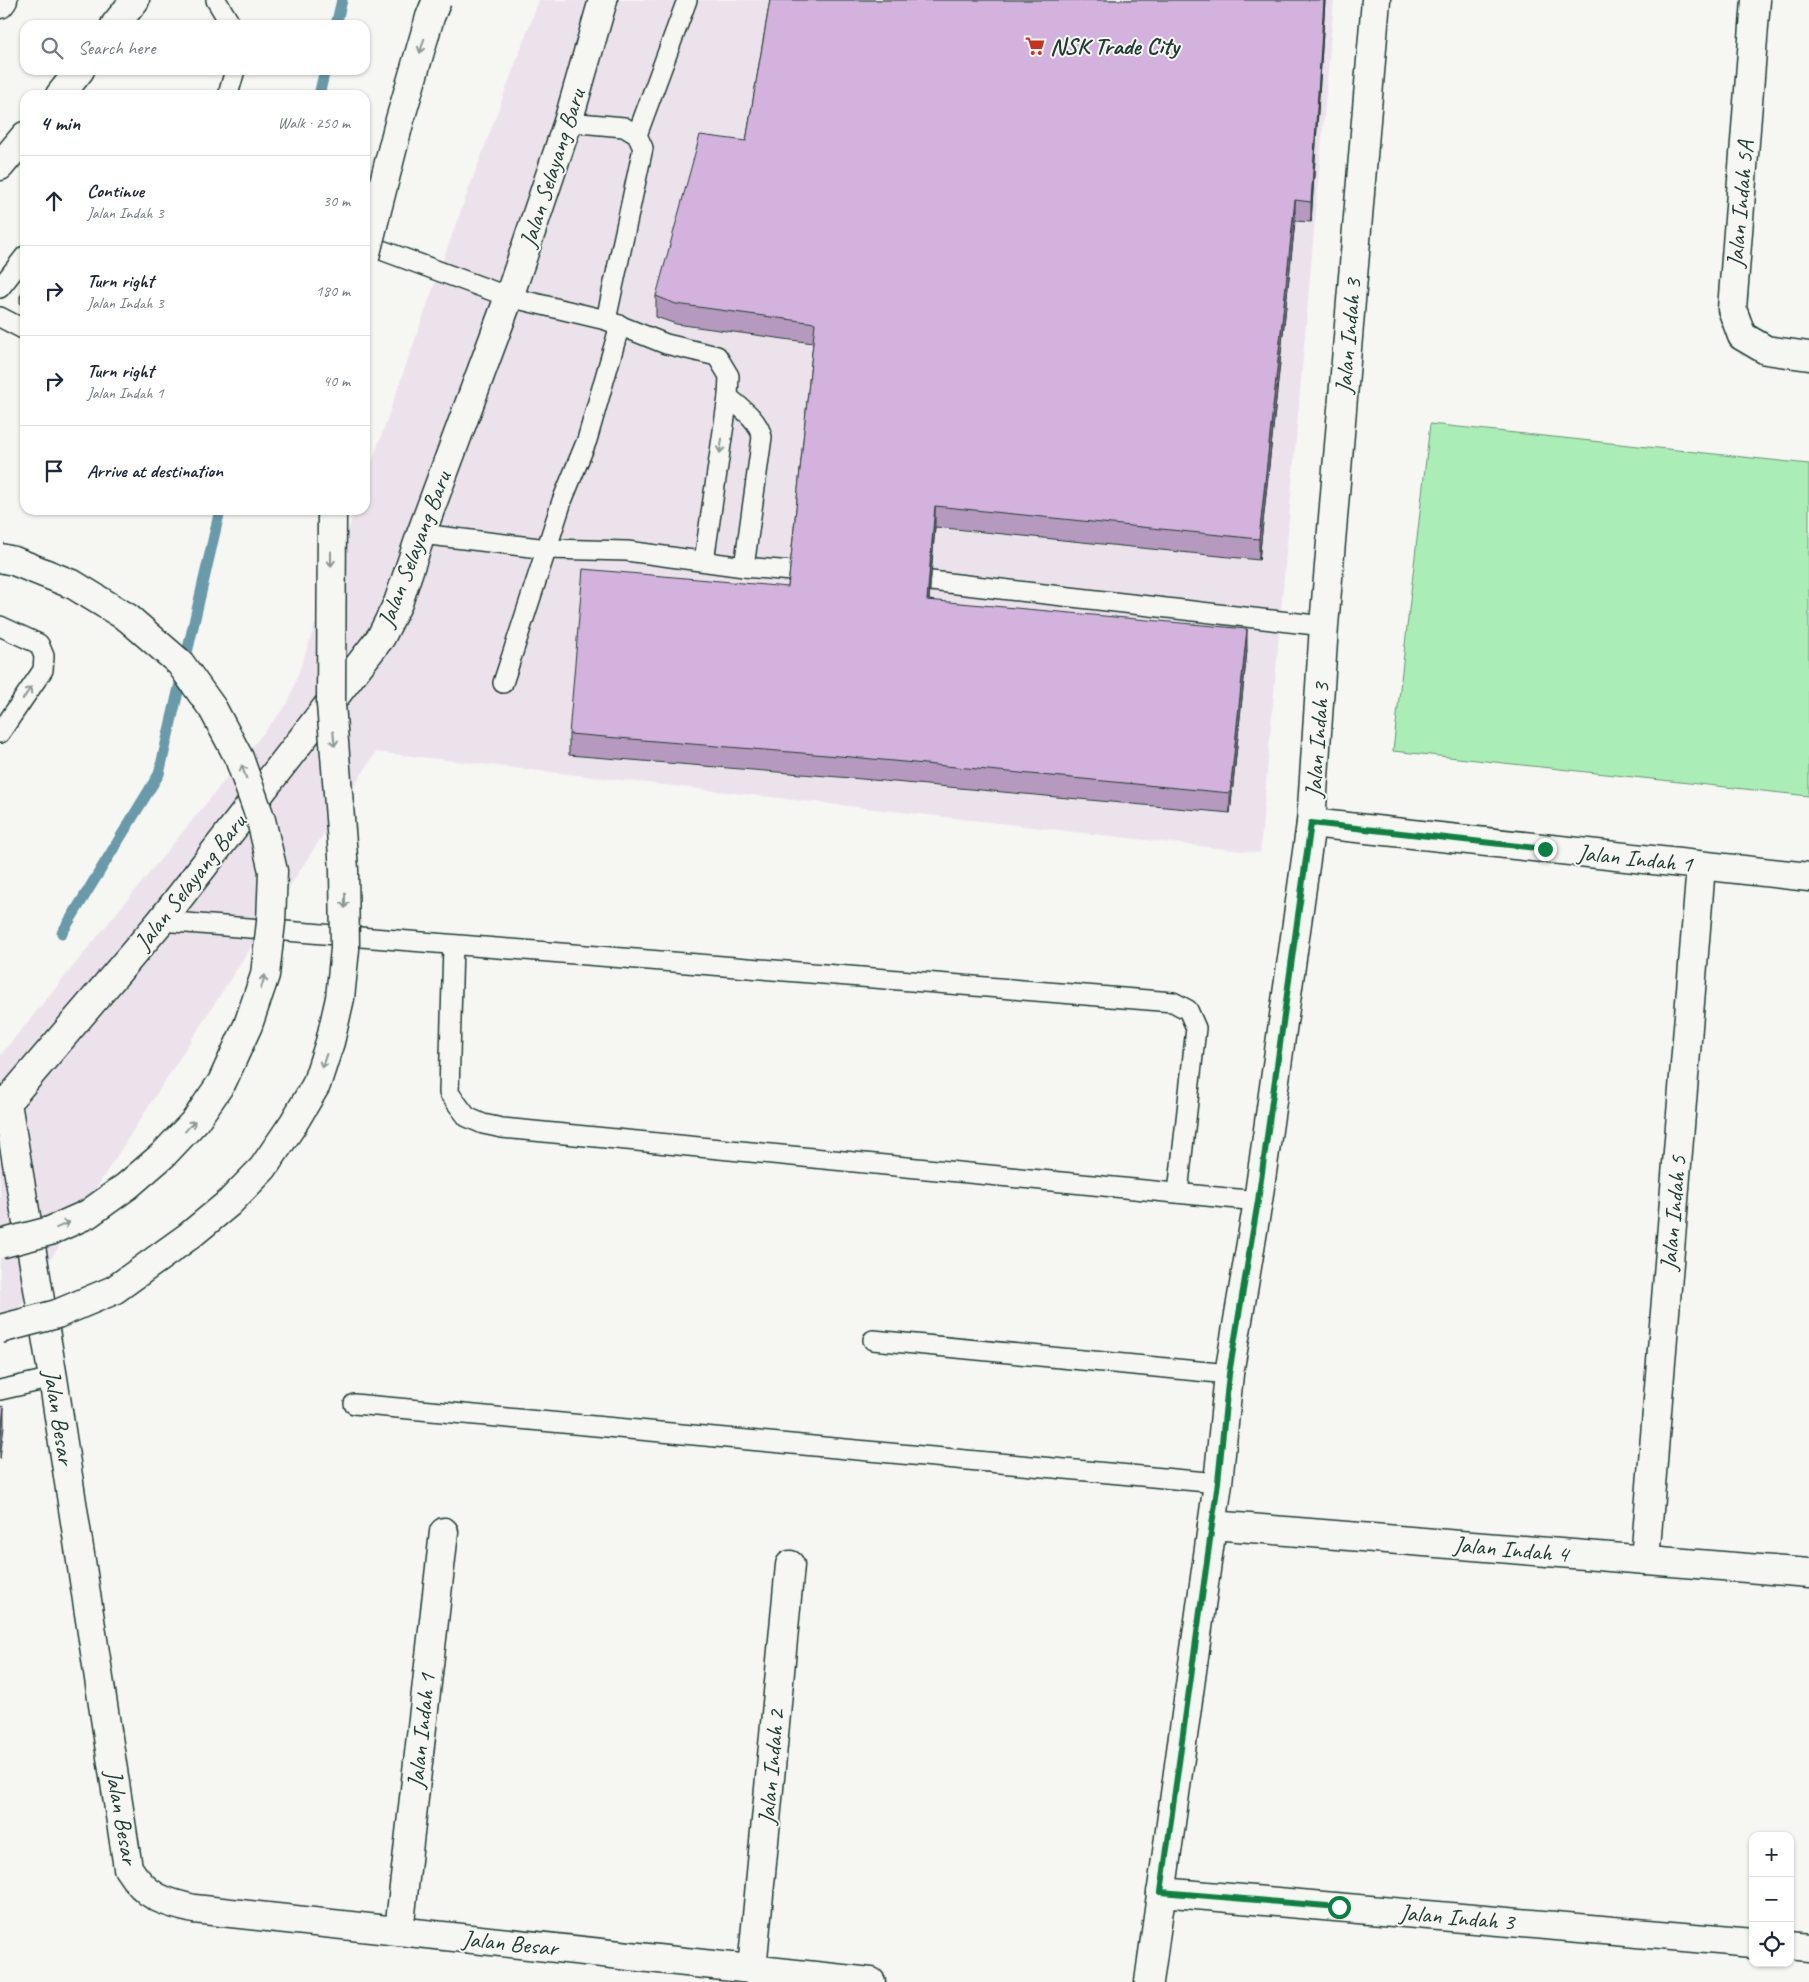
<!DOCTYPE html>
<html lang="en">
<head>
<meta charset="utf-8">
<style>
  body { margin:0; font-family:Caveat,sans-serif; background:#f2f2f3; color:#1f2937 }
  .controls { position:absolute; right:15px; bottom:15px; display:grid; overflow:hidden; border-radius:10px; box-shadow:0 1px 4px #0004 }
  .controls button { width:45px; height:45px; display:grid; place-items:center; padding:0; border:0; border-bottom:1px solid #e0e1e3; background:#fff; color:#1f2937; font:25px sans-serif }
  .stop { position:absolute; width:15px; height:15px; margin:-11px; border:4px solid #0b8043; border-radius:50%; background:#fff }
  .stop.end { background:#0b8043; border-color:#fff; box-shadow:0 1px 5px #0008 }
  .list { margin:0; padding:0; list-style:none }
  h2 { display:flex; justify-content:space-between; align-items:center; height:65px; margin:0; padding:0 20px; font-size:21px }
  h2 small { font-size:16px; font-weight:400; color:#747a83 }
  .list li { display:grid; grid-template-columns:32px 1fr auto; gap:15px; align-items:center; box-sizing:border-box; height:90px; padding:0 20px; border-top:1px solid #e0e1e3 }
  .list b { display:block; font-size:19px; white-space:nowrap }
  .list p { margin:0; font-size:16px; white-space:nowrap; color:#747a83 }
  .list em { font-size:16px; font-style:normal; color:#747a83 }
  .icon { flex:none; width:28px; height:28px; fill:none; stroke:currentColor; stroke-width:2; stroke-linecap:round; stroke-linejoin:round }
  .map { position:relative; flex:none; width:1809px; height:1982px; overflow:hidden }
  .search { position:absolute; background:#fff; box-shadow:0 1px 4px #0004; left:20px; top:20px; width:350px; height:55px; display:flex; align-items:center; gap:12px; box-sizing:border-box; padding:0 18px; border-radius:15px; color:#747a83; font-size:19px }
  .panel { position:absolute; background:#fff; box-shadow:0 1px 4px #0004; left:20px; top:90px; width:350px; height:425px; border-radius:15px }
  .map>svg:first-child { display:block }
  .built { fill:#ece2ec }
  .green { fill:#abedb6; stroke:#659575 }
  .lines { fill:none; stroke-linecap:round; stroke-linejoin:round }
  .stream { stroke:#679aaa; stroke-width:11 }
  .service-casing { stroke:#1f3d34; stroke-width:22 }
  .minor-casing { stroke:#1f3d34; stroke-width:31 }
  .tertiary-casing { stroke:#1f3d34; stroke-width:31 }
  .trunk-casing { stroke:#1f3d34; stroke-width:31 }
  .service { stroke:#f6f6f2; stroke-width:19 }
  .minor { stroke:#f6f6f2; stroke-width:28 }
  .tertiary { stroke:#f6f6f2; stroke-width:28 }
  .trunk { stroke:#f6f6f2; stroke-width:28 }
  .trunk-bridge-casing { stroke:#1f3d34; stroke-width:31; stroke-linecap:butt }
  .trunk-bridge { stroke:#f6f6f2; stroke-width:28 }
  .wall { fill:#b599be; stroke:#1f3d34 }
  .shaded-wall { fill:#947d9b; stroke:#1f3d34 }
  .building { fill:#d3b2dd; stroke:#1f3d34 }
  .oneway { stroke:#8a9a93 }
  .route { stroke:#0b8043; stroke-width:6 }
  .labels { text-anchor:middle; stroke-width:4; stroke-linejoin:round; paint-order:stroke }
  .poi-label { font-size:24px; font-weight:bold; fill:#1f3d34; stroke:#f6f6f2; text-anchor:start }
  .street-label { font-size:24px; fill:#1f3d34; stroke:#f6f6f2 }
</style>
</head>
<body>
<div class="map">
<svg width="1809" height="1982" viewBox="0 0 1809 1982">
  <rect width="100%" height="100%" fill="#f6f6f2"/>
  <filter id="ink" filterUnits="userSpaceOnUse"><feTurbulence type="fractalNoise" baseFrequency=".02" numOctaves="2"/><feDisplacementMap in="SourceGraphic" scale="10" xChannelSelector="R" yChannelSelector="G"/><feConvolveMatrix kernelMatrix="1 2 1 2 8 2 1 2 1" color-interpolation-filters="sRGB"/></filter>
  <g filter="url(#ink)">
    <polygon class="built" points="539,0 1334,0 1260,853 376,752 0,1338 0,1056 288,703 355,510 365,510 365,482 453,232"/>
    <polygon class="green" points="1430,424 1809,464 1809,796 1393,751"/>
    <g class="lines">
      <g class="stream">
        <polyline points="336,25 342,0"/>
        <polyline points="319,95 325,70"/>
        <polyline points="62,933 159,774 220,510"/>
      </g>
      <defs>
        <g id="service">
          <polyline points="216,0 231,25"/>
          <polyline points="228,95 235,70"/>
          <polyline points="568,122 624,127 637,135 643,148 606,320"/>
          <polyline points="637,135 687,0"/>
          <polyline points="365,244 509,297 606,320 666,344 717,356 729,376 728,397 704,561"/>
          <polyline points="0,288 25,256"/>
          <polyline points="0,317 25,330"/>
          <path d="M728 397C742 409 758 419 762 437L744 567"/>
          <polyline points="421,534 548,549 627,551 744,567 792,571"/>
          <polyline points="931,581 1324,626"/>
          <polyline points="0,626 39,644 44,656 43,670 0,733"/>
          <polyline points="503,683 562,501 587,440 620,325"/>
          <polyline points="161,921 1173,1002 1188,1010 1196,1028 1178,1193"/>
          <polyline points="453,945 449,1093 467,1117 483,1124 502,1128 1258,1201"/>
          <polyline points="873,1340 1229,1374"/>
          <polyline points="0,1390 53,1378"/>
          <polyline points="354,1404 1218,1483"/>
        </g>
        <g id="minor">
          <polyline points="1756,0 1732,309 1742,336 1766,350 1809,356"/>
          <polyline points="1311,823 1809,877"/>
          <polyline points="1212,1525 1809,1573"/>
          <polyline points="1645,1560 1701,866"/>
          <polyline points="1161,1892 1753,1943"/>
          <polyline points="399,1931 444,1532"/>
          <polyline points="1790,1946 1809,1948"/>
          <polyline points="752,1969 790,1565"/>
          <polyline points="1149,1982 1218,1483 1229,1374 1258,1201 1311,823 1324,626 1376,0"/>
        </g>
        <g id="tertiary">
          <path d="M7 1103 53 1378 128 1868C146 1897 163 1902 194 1909L871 1982"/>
          <polyline points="0,1110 161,921 381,637 398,603 421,534 509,297 568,122 603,0"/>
        </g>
        <g id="trunk">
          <polyline points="0,4 3,0"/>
          <polyline points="115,25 135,0"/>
          <polyline points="60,95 80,70"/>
          <polyline points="0,166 25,136"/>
        </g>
      </defs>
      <use href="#service" class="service-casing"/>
      <use href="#minor" class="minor-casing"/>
      <use href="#tertiary" class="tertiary-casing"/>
      <use href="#trunk" class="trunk-casing"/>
      <use href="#service" class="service"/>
      <use href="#minor" class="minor"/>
      <use href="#tertiary" class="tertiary"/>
      <use href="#trunk" class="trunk"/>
      <defs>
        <g id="trunk-bridge">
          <polyline points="365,257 399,123 430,17 437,0"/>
          <polyline points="0,558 14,561 74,585 128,618 180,663 213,709 239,758 261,820 273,871 271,922 265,975 248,1025 222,1082 195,1121 163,1155 127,1186 88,1214 50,1231 0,1244"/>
          <polyline points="0,1329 57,1314 114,1290 189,1236 229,1203 263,1168 293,1124 316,1085 330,1042 340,998 345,949 344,869 331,704 332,510"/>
        </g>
      </defs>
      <use href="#trunk-bridge" class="trunk-bridge-casing"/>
      <use href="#trunk-bridge" class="trunk-bridge"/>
    </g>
    <g class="wall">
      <polygon points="770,0 1325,0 1311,222 1295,221 1259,560 935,527 929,600 1247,650 1230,813 851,778 569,755 569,734 788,587 813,343 676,324 656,317 656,296 746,141"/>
      <polygon points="25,290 25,307 20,303 20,296"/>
    </g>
    <g class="shaded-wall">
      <polygon points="1324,0 1325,0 1311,222 1311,202"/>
      <polygon points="1295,200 1295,221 1259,560 1259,539"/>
      <polygon points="935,506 935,527 927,620 927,600"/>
      <polygon points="1247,629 1247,650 1230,813 1230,793"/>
      <polygon points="4,1407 4,1427 0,1459 0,1439"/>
    </g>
    <g class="building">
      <polygon points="770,0 1324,0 1311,202 1295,200 1259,539 935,506 927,600 1247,629 1230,793 851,757 569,734 583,569 788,587 815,323 676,304 656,296 700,135 746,141"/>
      <polygon points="25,290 25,300 20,296"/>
      <polygon points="0,1406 4,1407 0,1439"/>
    </g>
    <defs><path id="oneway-shaft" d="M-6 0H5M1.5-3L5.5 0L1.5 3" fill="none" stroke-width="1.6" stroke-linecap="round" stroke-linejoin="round" transform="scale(1.25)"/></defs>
    <g class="oneway">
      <use href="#oneway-shaft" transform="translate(422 46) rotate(107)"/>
      <use href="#oneway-shaft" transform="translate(721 446) rotate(98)"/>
      <use href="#oneway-shaft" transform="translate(331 559) rotate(90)"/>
      <use href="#oneway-shaft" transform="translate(27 693) rotate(-56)"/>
      <use href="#oneway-shaft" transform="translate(334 739) rotate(84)"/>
      <use href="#oneway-shaft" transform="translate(244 772) rotate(-109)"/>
      <use href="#oneway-shaft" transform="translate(345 901) rotate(90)"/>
      <use href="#oneway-shaft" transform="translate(263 982) rotate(-73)"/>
      <use href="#oneway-shaft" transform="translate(324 1061) rotate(109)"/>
      <use href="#oneway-shaft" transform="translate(190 1126) rotate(-48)"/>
      <use href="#oneway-shaft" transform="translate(63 1225) rotate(-24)"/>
    </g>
  </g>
  <g class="lines" filter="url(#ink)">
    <polyline class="route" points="1339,1907 1161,1892 1218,1482 1229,1374 1258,1201 1311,823 1545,849"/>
  </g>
  <defs>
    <symbol id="supermarket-bare" viewBox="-9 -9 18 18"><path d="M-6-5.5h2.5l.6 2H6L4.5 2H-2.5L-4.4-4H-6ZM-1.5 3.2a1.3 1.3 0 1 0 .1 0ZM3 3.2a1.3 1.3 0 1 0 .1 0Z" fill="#c8321e" stroke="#f6f6f2" stroke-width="2.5" paint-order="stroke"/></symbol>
  </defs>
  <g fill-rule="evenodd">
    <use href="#supermarket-bare" x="1021" y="32" width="28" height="28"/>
  </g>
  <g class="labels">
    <g class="poi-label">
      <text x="1050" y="54">NSK Trade City</text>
    </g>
    <g class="street-label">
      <text transform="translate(552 168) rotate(-72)" y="8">Jalan Selayang Baru</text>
      <text transform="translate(1740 204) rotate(-85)" y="8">Jalan Indah 5A</text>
      <text transform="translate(1348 336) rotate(-85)" y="8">Jalan Indah 3</text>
      <text transform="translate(414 549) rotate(-69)" y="8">Jalan Selayang Baru</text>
      <text transform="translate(1317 740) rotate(-86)" y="8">Jalan Indah 3</text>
      <text transform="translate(1635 858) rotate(6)" y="8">Jalan Indah 1</text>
      <text transform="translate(190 882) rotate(-52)" y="8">Jalan Selayang Baru</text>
      <text transform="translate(1673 1213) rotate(-85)" y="8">Jalan Indah 5</text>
      <text transform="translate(59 1417) rotate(81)" y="8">Jalan Besar</text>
      <text transform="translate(1511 1549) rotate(5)" y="8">Jalan Indah 4</text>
      <text transform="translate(421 1731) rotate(-84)" y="8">Jalan Indah 1</text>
      <text transform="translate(771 1767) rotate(-85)" y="8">Jalan Indah 2</text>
      <text transform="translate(122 1817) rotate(80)" y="8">Jalan Besar</text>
      <text transform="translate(1457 1917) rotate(5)" y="8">Jalan Indah 3</text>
      <text transform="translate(510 1943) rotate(6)" y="8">Jalan Besar</text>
    </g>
  </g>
</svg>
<div class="controls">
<button>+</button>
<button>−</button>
<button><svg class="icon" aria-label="locate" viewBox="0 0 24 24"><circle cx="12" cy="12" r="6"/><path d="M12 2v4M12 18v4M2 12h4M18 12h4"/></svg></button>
</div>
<div class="stop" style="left:1339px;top:1907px"></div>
<div class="stop end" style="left:1545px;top:849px"></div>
<div class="search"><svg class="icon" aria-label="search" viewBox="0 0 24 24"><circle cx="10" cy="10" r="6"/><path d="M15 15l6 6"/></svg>Search here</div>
<section class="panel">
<h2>4 min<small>Walk · 250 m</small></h2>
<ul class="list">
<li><svg class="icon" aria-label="ahead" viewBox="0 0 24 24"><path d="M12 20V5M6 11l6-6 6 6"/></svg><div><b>Continue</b><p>Jalan Indah 3</p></div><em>30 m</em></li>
<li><svg class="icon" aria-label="right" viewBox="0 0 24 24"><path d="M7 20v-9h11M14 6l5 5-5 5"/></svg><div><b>Turn right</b><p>Jalan Indah 3</p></div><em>180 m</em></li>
<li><svg class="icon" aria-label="right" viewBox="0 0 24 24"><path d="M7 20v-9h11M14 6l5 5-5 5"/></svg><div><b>Turn right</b><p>Jalan Indah 1</p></div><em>40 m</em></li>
<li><svg class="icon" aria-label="arrive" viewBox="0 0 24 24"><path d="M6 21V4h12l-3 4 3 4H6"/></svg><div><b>Arrive at destination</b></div></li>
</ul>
</section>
</div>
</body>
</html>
